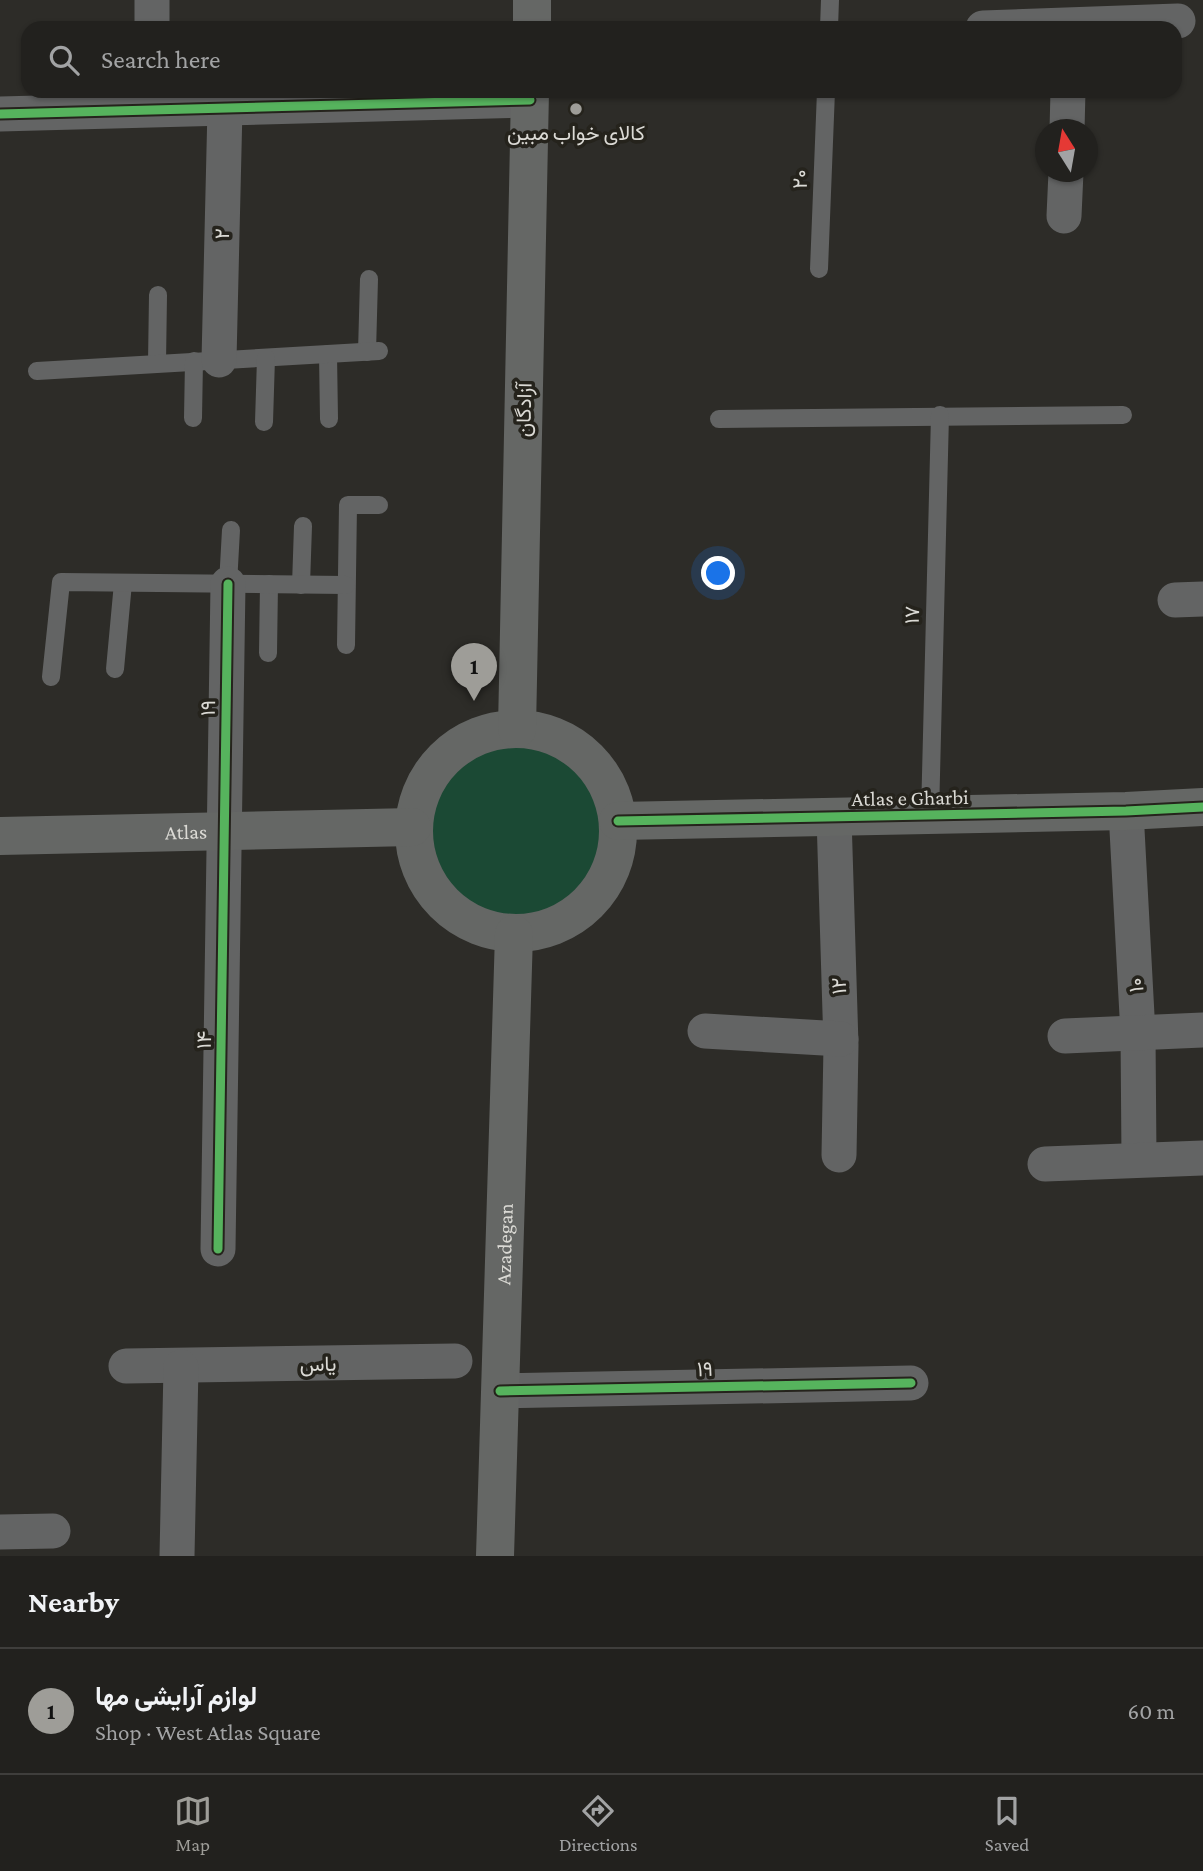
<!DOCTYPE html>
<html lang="en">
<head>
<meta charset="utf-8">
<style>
  body { margin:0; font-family:"Crimson Pro",Vazirmatn,serif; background:#2e2e2b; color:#f1f3f6 }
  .compass { position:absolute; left:1035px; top:119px; width:63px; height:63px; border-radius:50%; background:#22211e; box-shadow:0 2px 5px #0004; rotate:349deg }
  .you { position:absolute; left:719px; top:574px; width:24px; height:24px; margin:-18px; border:5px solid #fff; border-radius:50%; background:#1a73e8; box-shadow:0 0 0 10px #1a73e833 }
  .badge { display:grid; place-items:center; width:46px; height:46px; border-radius:50%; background:#9e9d98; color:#111; font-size:23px; font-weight:700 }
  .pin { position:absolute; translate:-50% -58px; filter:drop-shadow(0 2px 4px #0008) }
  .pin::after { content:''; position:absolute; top:37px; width:24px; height:21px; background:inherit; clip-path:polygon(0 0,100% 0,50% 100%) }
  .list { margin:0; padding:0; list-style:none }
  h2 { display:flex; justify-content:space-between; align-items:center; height:91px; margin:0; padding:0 28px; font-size:30px }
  h2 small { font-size:23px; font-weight:400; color:#a2a3a4 }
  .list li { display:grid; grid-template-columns:46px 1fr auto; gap:21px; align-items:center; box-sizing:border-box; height:126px; padding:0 28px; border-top:2px solid #3f3e3c }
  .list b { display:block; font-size:26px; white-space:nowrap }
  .list p { margin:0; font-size:23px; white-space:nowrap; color:#a2a3a4 }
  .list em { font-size:23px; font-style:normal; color:#a2a3a4 }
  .icon { flex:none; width:38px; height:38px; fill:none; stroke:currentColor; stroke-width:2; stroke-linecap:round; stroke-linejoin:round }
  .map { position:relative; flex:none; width:1203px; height:1556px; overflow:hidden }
  .search { position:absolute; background:#22211e; box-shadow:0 2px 5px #0004; left:21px; right:21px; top:21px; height:77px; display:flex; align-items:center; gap:18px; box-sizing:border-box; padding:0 24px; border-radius:21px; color:#a2a3a4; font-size:26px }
  .sheet { height:217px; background:#22211e }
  nav { display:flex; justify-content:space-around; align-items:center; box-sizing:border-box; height:98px; border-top:2px solid #3f3e3c; background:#22211e; font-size:19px; color:#a2a3a4 }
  nav a { display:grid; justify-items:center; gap:4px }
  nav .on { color:#9e9d98 }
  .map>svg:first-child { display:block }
  .green { fill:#1b4934 }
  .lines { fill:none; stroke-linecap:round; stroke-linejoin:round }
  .lane { stroke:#636464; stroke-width:18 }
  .street { stroke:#636464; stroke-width:35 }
  .secondary { stroke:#656765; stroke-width:38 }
  .cycleway-casing { stroke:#25231c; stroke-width:13 }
  .cycleway { stroke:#56b35d; stroke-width:9 }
  .poi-dot { fill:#9e9d98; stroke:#25231c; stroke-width:2.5 }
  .labels { text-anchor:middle; stroke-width:7; stroke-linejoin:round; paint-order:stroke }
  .poi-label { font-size:21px; fill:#dbdad5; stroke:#25231c }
  .street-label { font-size:21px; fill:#dbdad5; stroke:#25231c }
</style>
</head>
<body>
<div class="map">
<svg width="1203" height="1556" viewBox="0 0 1203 1556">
  <rect width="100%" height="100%" fill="#2d2c28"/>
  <circle class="green" cx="517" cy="830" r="86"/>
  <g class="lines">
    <g class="lane">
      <polyline points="829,28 830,0"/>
      <polyline points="819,269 826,91"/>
      <polyline points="367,352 369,279"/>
      <polyline points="328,354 329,419"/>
      <polyline points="157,363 158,295"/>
      <polyline points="37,371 379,351"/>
      <polyline points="193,418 194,361"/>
      <polyline points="719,419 1123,415"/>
      <polyline points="264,422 266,358"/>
      <polyline points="228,584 231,530"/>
      <polyline points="301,585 303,526"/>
      <polyline points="346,645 348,505 379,505"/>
      <polyline points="268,653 269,584"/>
      <polyline points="115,669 123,583"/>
      <polyline points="51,677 61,582 346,585"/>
      <polyline points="930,815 940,415"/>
    </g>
    <g class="street">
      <polyline points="152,28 152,0"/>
      <polyline points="983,28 1178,21"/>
      <polyline points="0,114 530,100"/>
      <polyline points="1067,130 1068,91"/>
      <polyline points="1064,216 1066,172"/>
      <polyline points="219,360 225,108"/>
      <polyline points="1175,600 1203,599"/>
      <polyline points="1126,811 1138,1034 1139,1159"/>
      <polyline points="834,817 841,1045 839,1155"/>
      <polyline points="705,1031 841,1039"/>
      <polyline points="1065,1036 1203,1030"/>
      <polyline points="1045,1164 1203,1158"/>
      <polyline points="218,1249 228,584"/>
      <polyline points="126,1366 455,1361"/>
      <polyline points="500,1391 911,1383"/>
      <polyline points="0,1532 53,1531"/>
      <polyline points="177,1556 181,1367"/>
    </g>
    <g class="secondary">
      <polyline points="532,28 532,0"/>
      <circle cx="516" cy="831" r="102"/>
      <polyline points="517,729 530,91"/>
      <polyline points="618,821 1126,811 1203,807"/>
      <path id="s1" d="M0 836 412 827"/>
      <path id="s2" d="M495 1556 514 934"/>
    </g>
    <defs>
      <g id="cycleway">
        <polyline points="0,114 530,100"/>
        <polyline points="618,821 1126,811 1203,807"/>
        <polyline points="218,1249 228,584"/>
        <polyline points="500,1391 911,1383"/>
      </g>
    </defs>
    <use href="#cycleway" class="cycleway-casing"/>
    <use href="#cycleway" class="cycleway"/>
  </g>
  <circle class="poi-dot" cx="576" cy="109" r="7"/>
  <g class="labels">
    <g class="poi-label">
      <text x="576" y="140">کالای خواب مبین</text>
    </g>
    <g class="street-label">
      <text transform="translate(800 179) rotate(-88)" y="7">۲۰</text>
      <text transform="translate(222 234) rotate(-89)" y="7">۲</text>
      <text transform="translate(524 410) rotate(-89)" y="7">آزادگان</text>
      <text transform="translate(912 615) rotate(-89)" y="7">۱۷</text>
      <text transform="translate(208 708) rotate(-89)" y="7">۱۹</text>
      <text transform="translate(910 798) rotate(-1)" y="7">Atlas e Gharbi</text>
      <text dy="7" stroke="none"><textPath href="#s1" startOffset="186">Atlas</textPath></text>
      <text transform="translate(1136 985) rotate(-93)" y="7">۱۰</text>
      <text transform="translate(839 986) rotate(-92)" y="7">۱۲</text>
      <text transform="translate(204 1040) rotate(-89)" y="7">۱۴</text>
      <text dy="7" stroke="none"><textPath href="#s2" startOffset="312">Azadegan</textPath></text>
      <text transform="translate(318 1364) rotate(-1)" y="7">یاس</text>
      <text transform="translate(705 1369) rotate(-1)" y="7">۱۹</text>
    </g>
  </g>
</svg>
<svg class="compass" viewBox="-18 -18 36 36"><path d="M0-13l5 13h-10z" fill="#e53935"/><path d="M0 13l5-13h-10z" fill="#a2a3a4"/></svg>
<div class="you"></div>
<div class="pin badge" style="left:474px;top:701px">1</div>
<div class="search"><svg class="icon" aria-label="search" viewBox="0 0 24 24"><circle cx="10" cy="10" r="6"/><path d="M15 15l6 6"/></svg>Search here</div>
</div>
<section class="sheet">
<h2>Nearby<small></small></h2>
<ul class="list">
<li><span class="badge">1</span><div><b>لوازم آرایشی مها</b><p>Shop · West Atlas Square</p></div><em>60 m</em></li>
</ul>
</section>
<nav>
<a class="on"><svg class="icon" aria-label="map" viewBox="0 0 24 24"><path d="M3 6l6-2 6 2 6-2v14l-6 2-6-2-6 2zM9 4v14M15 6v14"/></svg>Map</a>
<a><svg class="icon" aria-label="directions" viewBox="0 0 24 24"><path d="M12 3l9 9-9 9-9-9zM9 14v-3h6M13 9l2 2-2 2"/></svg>Directions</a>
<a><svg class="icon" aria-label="saved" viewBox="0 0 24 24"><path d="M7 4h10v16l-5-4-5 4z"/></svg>Saved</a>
</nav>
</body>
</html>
